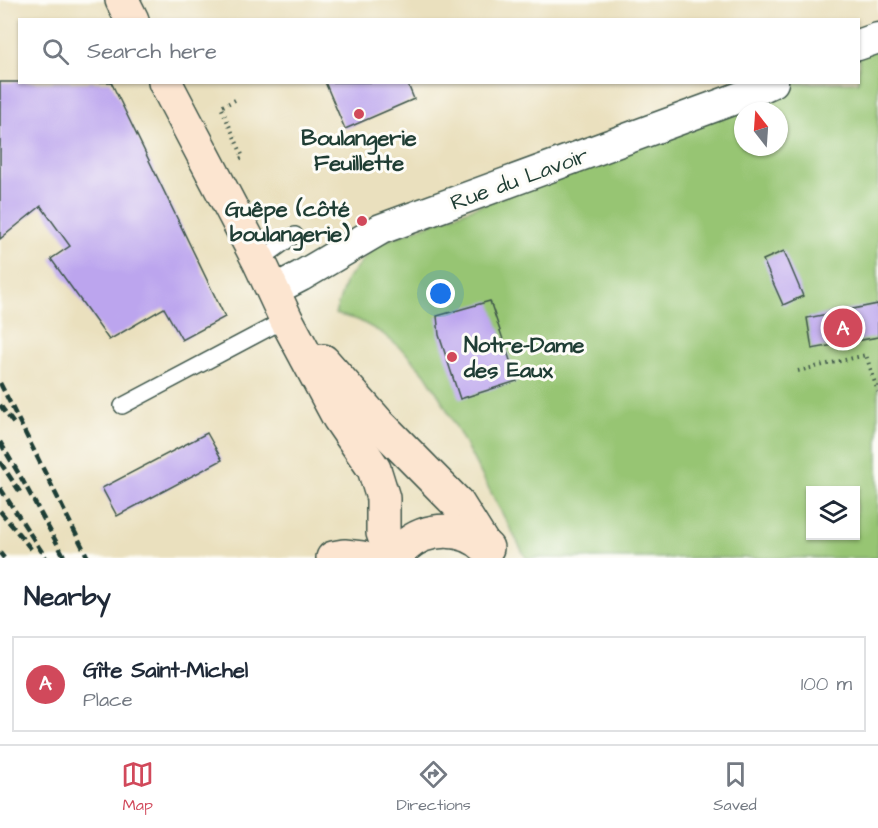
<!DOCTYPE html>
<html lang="en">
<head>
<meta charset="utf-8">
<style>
  body { margin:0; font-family:"Architects Daughter",sans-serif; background:#f6f6f7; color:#1f2937 }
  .controls { position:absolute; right:18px; bottom:18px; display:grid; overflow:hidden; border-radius:0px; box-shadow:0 2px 4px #0004 }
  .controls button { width:54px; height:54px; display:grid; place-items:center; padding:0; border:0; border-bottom:2px solid #e0e1e3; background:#fff; color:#1f2937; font:30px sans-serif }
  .compass { position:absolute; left:734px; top:102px; width:54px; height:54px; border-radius:50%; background:#fff; box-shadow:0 2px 4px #0004; rotate:343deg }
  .you { position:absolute; left:441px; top:294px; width:21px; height:21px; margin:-15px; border:4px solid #fff; border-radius:50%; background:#1a73e8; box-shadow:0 0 0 9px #1a73e833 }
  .badge { display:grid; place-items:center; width:39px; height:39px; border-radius:50%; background:#d1495b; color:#fff; font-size:20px; font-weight:700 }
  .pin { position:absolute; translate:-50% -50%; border:3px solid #fff; box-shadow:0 2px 6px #0006 }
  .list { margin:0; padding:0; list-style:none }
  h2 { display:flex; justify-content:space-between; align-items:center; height:78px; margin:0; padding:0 24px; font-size:26px }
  h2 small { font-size:20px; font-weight:400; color:#747a83 }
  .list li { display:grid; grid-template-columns:39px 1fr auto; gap:18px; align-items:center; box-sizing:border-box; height:96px; margin:0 12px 12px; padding:0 12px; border:2px solid #e0e1e3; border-radius:0px }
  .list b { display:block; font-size:22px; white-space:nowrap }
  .list p { margin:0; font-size:20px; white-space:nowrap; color:#747a83 }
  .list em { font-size:20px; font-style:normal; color:#747a83 }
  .icon { flex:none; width:33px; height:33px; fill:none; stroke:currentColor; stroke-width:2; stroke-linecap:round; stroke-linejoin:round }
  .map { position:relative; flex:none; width:878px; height:558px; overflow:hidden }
  .search { position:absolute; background:#fff; box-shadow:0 2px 4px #0004; left:18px; right:18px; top:18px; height:66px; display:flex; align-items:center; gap:15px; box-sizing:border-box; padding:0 21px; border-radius:0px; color:#747a83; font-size:22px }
  .sheet { height:186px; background:#fff }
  nav { display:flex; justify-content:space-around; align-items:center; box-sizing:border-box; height:84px; border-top:2px solid #e0e1e3; background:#fff; font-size:16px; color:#747a83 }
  nav a { display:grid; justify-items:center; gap:3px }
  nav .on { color:#d1495b }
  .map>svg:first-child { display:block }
  .green { fill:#97c573; stroke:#5b8154; stroke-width:1.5; fill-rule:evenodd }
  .building { fill:#bca5ee }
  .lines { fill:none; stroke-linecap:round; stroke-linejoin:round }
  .lane-casing { stroke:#3d5549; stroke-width:18 }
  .street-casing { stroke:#3d5549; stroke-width:33 }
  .secondary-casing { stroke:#3d5549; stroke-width:36 }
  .path { stroke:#3d5549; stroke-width:4; stroke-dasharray:1.5 4.5; stroke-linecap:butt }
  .lane { stroke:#fff; stroke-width:15 }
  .street { stroke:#fff; stroke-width:30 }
  .secondary { stroke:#fce5d0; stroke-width:33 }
  .rail { stroke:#1f3d34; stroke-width:4.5; stroke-dasharray:9 4.5; stroke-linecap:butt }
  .poi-dot { fill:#d1495b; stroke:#fdfcf7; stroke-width:2 }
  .labels { text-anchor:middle; stroke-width:6; stroke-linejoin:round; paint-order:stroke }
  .poi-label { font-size:22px; font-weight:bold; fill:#1f3d34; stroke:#fdfcf7 }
  .street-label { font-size:22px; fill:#1f3d34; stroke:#fdfcf7 }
</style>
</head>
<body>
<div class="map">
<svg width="878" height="558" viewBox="0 0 878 558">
  <rect width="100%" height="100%" fill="#fdfcf7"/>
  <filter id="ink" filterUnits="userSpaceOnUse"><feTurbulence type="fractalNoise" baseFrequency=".0167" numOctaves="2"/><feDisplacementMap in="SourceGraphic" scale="12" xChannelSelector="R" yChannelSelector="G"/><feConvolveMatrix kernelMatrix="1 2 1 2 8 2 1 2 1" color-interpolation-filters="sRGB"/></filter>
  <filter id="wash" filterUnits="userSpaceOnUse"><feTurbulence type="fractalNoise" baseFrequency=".008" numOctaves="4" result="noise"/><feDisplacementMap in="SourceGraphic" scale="24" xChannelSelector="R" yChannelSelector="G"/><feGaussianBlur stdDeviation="1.35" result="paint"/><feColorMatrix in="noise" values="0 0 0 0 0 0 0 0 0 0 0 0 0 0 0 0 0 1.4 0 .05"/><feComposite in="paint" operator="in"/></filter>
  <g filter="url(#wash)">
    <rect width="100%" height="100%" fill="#eae0be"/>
    <path class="green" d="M878 45V558H526L441 399 425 374 406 353 382 333 358 320 335 314 346 280 375 245 729 111 788 83 858 82 859 53ZM743 111H779V147H743ZM810 490H856V536H810Z"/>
    <g id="blocks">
      <g class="building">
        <polygon points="0,82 111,82 225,317 182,340 164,308 109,340 51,259 70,246 41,206 0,239"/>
        <polygon points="325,82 407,82 414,99 345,129"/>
        <polygon points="784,251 803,296 783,305 763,260"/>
        <polygon points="490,301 517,381 460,399 439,335 437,316"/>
        <polygon points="878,304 878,337 812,349 807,318"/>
        <polygon points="207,433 222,460 117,516 102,488"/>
      </g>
    </g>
  </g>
  <g filter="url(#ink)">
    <use href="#blocks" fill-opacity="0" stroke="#3d5549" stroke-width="1.5"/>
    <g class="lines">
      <defs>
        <g id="lane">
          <polyline points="259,261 295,235"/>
          <polyline points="122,406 286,319"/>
        </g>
        <g id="street">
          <polyline points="858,45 878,38"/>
          <polyline points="272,291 301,276 381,229 743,96 773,82"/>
        </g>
        <g id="secondary">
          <polyline points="122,0 132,20"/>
          <polyline points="165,82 259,261 286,319 339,418 374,469 383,498 383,533 392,558"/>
          <polyline points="323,361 378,423 458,504 483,544"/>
          <polyline points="333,558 344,556 362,558"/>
          <path d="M395 558C398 554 401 550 404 547 427 526 465 526 487 548"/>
        </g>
      </defs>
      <use href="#lane" class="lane-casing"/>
      <use href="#street" class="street-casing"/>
      <use href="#secondary" class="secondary-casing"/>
      <g class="path">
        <polyline points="235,100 221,107 243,157 239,159"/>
        <polyline points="798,371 866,355 878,392"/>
      </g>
      <use href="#lane" class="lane"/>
      <use href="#street" class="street"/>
      <use href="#secondary" class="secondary"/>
      <g class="rail">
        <polyline points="0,383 88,558"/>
        <polyline points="0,405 14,424"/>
        <polyline points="0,442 23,481 65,558"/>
        <polyline points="0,462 22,495"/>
        <polyline points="0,488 46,558"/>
        <polyline points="0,511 31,549"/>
        <polyline points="0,553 4,558"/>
      </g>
    </g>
  </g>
  <g class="poi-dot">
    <circle cx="359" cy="114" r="6"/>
    <circle cx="362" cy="221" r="6"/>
    <circle cx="452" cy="357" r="6"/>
  </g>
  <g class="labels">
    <g class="poi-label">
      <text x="359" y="145">Boulangerie<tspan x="359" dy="25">Feuillette</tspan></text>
      <text x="350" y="216" text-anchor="end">Guêpe (côté<tspan x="350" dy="25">boulangerie)</tspan></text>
      <text x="464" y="352" text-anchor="start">Notre-Dame<tspan x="464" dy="25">des Eaux</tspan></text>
    </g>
    <g class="street-label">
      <text transform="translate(519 178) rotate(-20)" y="8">Rue du Lavoir</text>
    </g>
  </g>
</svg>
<div class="controls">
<button><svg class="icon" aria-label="layers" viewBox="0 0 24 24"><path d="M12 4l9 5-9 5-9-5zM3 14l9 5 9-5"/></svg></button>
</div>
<svg class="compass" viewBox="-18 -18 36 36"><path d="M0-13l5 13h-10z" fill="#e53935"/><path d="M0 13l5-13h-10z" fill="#747a83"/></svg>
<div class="you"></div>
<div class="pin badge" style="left:843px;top:328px">A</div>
<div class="search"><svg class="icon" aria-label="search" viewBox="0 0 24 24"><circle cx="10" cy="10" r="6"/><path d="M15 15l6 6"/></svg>Search here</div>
</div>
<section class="sheet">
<h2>Nearby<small></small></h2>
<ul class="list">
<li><span class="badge">A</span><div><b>Gîte Saint-Michel</b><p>Place</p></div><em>100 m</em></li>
</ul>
</section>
<nav>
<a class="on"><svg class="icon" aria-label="map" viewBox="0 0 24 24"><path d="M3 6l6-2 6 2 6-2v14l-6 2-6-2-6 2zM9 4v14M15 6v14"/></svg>Map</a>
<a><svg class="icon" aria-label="directions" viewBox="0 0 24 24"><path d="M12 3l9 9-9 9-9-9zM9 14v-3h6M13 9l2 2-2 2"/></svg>Directions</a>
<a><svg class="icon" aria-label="saved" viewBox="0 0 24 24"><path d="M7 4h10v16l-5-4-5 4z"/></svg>Saved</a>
</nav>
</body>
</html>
